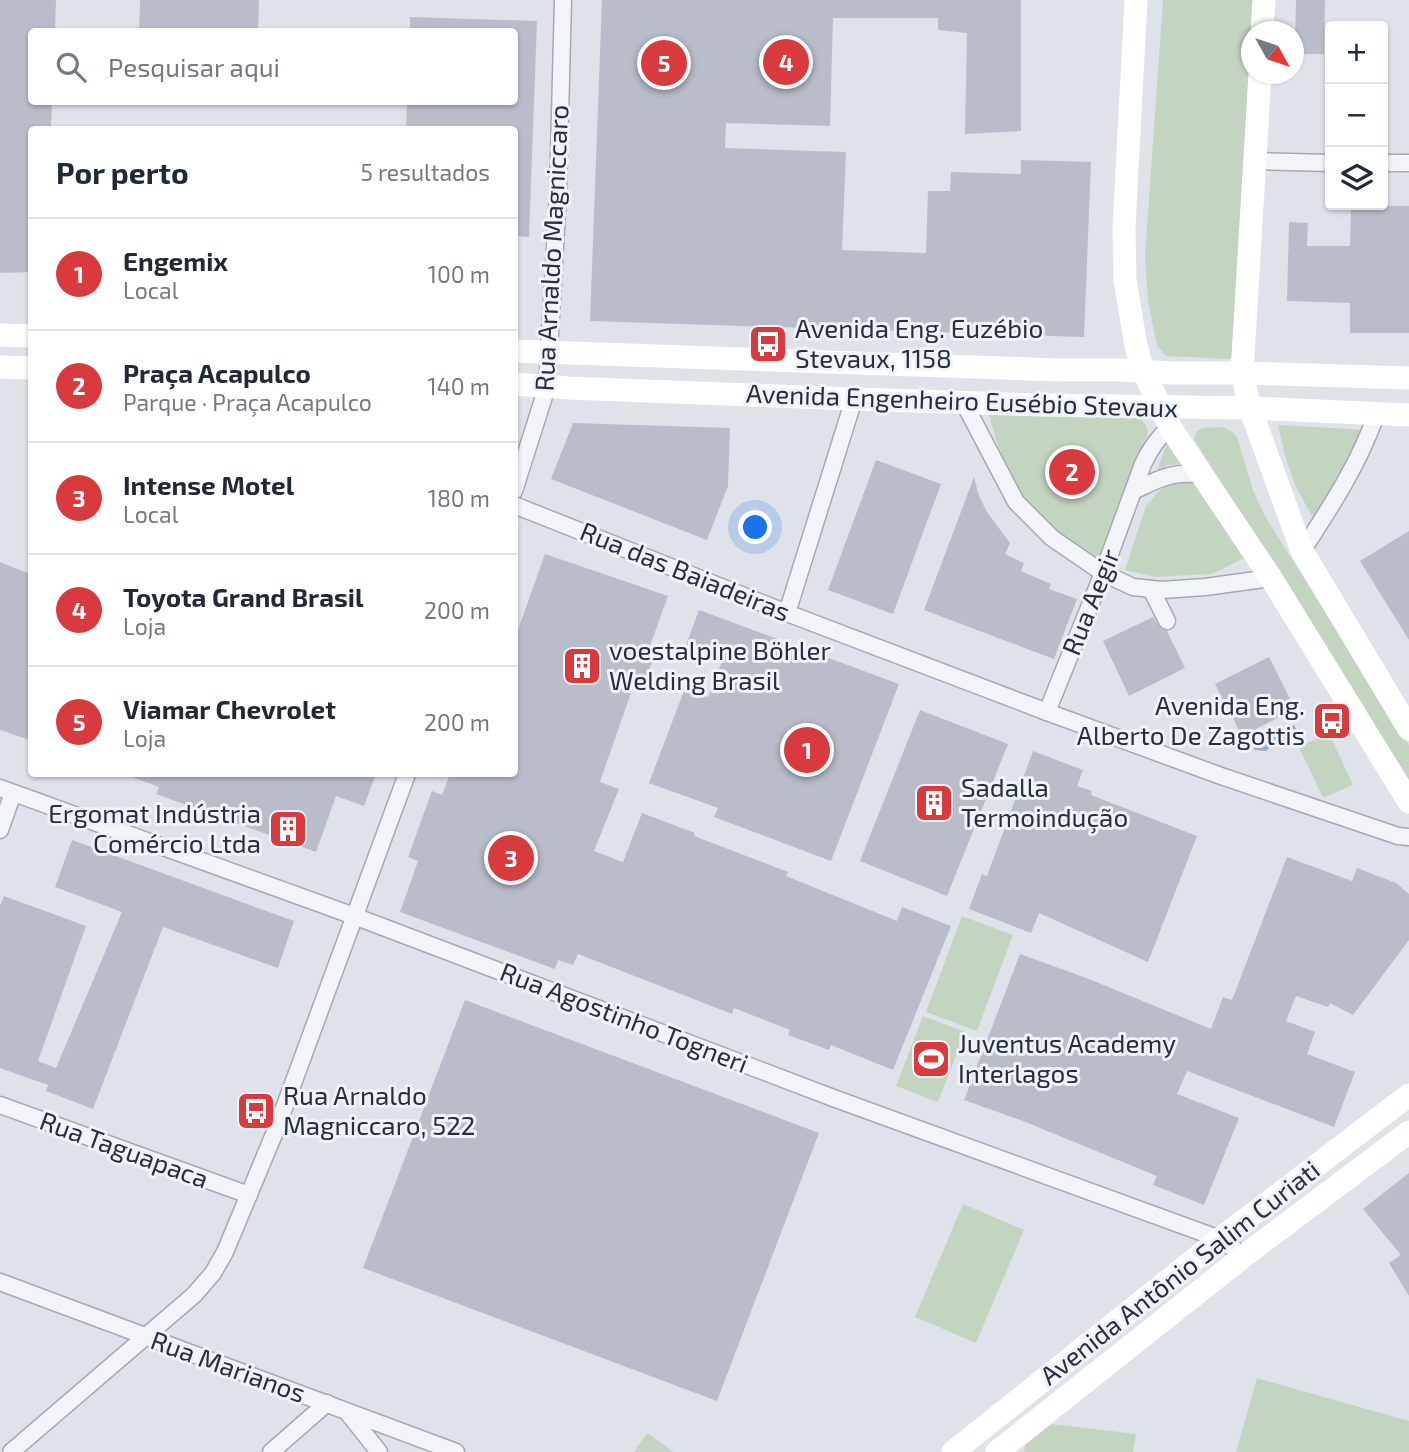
<!DOCTYPE html>
<html lang="pt">
<head>
<meta charset="utf-8">
<style>
  body { margin:0; font-family:"Exo 2",sans-serif; background:#f2f2f3; color:#1f2937 }
  .controls { position:absolute; right:21px; top:21px; display:grid; overflow:hidden; border-radius:7px; box-shadow:0 2px 5px #0004 }
  .controls button { width:63px; height:63px; display:grid; place-items:center; padding:0; border:0; border-bottom:2px solid #e0e1e3; background:#fff; color:#1f2937; font:35px sans-serif }
  .compass { position:absolute; left:1241px; top:21px; width:63px; height:63px; border-radius:50%; background:#fff; box-shadow:0 2px 5px #0004; rotate:130deg }
  .you { position:absolute; left:756px; top:528px; width:24px; height:24px; margin:-18px; border:5px solid #fff; border-radius:50%; background:#1a73e8; box-shadow:0 0 0 10px #1a73e833 }
  .badge { display:grid; place-items:center; width:46px; height:46px; border-radius:50%; background:#d93a3e; color:#fff; font-size:23px; font-weight:700 }
  .pin { position:absolute; translate:-50% -50%; border:4px solid #fff; box-shadow:0 2px 7px #0006 }
  .list { margin:0; padding:0; list-style:none }
  h2 { display:flex; justify-content:space-between; align-items:center; height:91px; margin:0; padding:0 28px; font-size:30px }
  h2 small { font-size:23px; font-weight:400; color:#747a83 }
  .list li { display:grid; grid-template-columns:46px 1fr auto; gap:21px; align-items:center; box-sizing:border-box; height:112px; padding:0 28px; border-top:2px solid #e0e1e3 }
  .list b { display:block; font-size:26px; white-space:nowrap }
  .list p { margin:0; font-size:23px; white-space:nowrap; color:#747a83 }
  .list em { font-size:23px; font-style:normal; color:#747a83 }
  .icon { flex:none; width:38px; height:38px; fill:none; stroke:currentColor; stroke-width:2; stroke-linecap:round; stroke-linejoin:round }
  .map { position:relative; flex:none; width:1409px; height:1452px; overflow:hidden }
  .search { position:absolute; background:#fff; box-shadow:0 2px 5px #0004; left:28px; top:28px; width:490px; height:77px; display:flex; align-items:center; gap:18px; box-sizing:border-box; padding:0 24px; border-radius:7px; color:#747a83; font-size:26px }
  .panel { position:absolute; background:#fff; box-shadow:0 2px 5px #0004; left:28px; top:126px; width:490px; height:651px; border-radius:7px }
  .map>svg:first-child { display:block }
  .green { fill:#c3d5c0 }
  .water { fill:#98abcd }
  .building { fill:#b9bdca }
  .lines { fill:none; stroke-linecap:round; stroke-linejoin:round }
  .street-casing { stroke:#a5a8b5; stroke-width:19 }
  .street { stroke:#f3f4f8; stroke-width:16 }
  .secondary { stroke:#fff; stroke-width:23 }
  .labels { text-anchor:middle; stroke-width:6; stroke-linejoin:round; paint-order:stroke }
  .street-label { font-size:26px; fill:#272d43; stroke:#eff2f7 }
  .poi-label { font-size:26px; fill:#272d43; stroke:#eff2f7; text-anchor:start }
</style>
</head>
<body>
<div class="map">
<svg width="1409" height="1452" viewBox="0 0 1409 1452">
  <rect width="100%" height="100%" fill="#e0e2ea"/>
  <g class="green">
    <polygon points="1163,0 1263,0 1252,32 1252,74 1239,350 1230,359 1166,356 1157,346 1148,301 1145,256"/>
    <polygon points="988,412 1140,418 1146,425 1148,433 1099,561 1057,535 1020,493 1000,452"/>
    <polygon points="1278,425 1367,430 1314,520 1295,485 1285,456"/>
    <polygon points="1223,427 1231,431 1237,437 1253,490 1265,516 1409,745 1409,781 1194,439 1196,432 1203,428"/>
    <polygon points="1170,436 1191,464 1168,465 1157,470"/>
    <polygon points="1172,482 1187,482 1202,488 1249,556 1212,574 1155,577 1125,570 1146,506 1158,492"/>
    <polygon points="1329,733 1353,785 1323,798 1299,747"/>
    <polygon points="962,916 1013,935 977,1031 926,1012"/>
    <polygon points="923,1016 965,1032 938,1102 896,1086"/>
    <polygon points="963,1204 1024,1230 976,1343 915,1317"/>
    <polygon points="1257,1378 1409,1421 1409,1452 1236,1452"/>
    <polygon points="1052,1424 1136,1434 1133,1452 1024,1452 1025,1445"/>
    <polygon points="647,1433 674,1452 634,1452"/>
  </g>
  <polygon class="water" points="1294,725 1300,736 1289,740 1276,742 1266,751 1254,750 1253,744"/>
  <g class="building">
    <polygon points="0,0 56,0 55,32 32,32 32,102 52,102 51,130 32,130 32,272 0,273"/>
    <polygon points="140,0 259,0 258,32 139,32"/>
    <polygon points="602,0 1021,0 1021,131 965,134 967,33 938,30 938,18 833,18 830,126 726,123 725,148 846,152 842,250 926,253 928,191 950,191 951,172 1021,174 1021,160 1091,162 1084,337 590,321"/>
    <polygon points="1296,0 1325,0 1324,54 1295,54"/>
    <polygon points="410,17 537,21 529,237 514,236 514,130 406,130 407,102 514,102 514,32 410,32"/>
    <polygon points="1351,206 1409,206 1409,333 1350,333 1350,303 1287,301 1289,222 1308,223 1307,246 1350,246"/>
    <polygon points="573,423 730,428 728,486 707,540 551,479"/>
    <polygon points="876,460 941,484 893,614 828,590"/>
    <polygon points="974,477 979,496 987,512 1010,543 1005,554 1024,563 1021,571 1051,584 1049,589 1077,599 1054,659 924,610"/>
    <polygon points="1409,531 1409,640 1360,561"/>
    <polygon points="545,554 668,596 650,646 658,649 642,685 634,684 600,782 619,789 594,851 623,862 642,813 695,833 694,836 788,872 786,876 897,921 902,907 951,926 893,1070 831,1045 829,1050 788,1035 790,1030 734,1008 732,1014 578,954 573,965 558,960 555,969 400,912 418,861 408,857 432,791 442,795 450,774 514,774 514,641"/>
    <polygon points="0,562 32,575 32,741 0,730"/>
    <polygon points="699,610 899,684 831,861 714,817 718,808 649,783 685,688 708,697 723,659 686,645"/>
    <polygon points="1153,617 1161,629 1167,631 1185,668 1129,696 1103,641"/>
    <polygon points="1269,657 1295,709 1242,736 1215,684"/>
    <polygon points="920,710 1008,744 947,896 860,861"/>
    <polygon points="1033,751 1083,770 1077,786 1092,791 1091,795 1197,836 1148,962 1039,913 1031,933 969,909 982,874 987,876"/>
    <polygon points="127,774 376,774 364,806 336,796 316,852 156,794 159,787 127,775"/>
    <polygon points="72,840 294,921 278,968 163,927 93,1109 46,1091 48,1085 0,1068 0,906 4,896 86,926 38,1061 56,1068 122,912 55,887"/>
    <polygon points="1287,857 1352,881 1357,868 1396,883 1409,894 1409,940 1353,1015 1330,1003 1328,1007 1296,996 1286,1021 1315,1032 1307,1054 1355,1072 1334,1127 1187,1071 1177,1094 1239,1118 1204,1205 1153,1185 1157,1176 1023,1121 964,1100 1020,954 1089,979 1211,1029 1223,997 1232,1000"/>
    <polygon points="465,1000 819,1133 717,1401 363,1268"/>
    <polygon points="1409,1173 1409,1296 1389,1263 1401,1255 1363,1209"/>
  </g>
  <g class="lines">
    <defs>
      <g id="street">
        <polyline points="1255,161 1330,163"/>
        <polyline points="1383,163 1409,163"/>
        <polyline points="964,403 1016,502 1052,538 1103,573 1133,587 1162,590 1205,587 1271,578"/>
        <polyline points="514,491 547,387 558,193 563,0"/>
        <path d="M1133 491C1157 480 1173 470 1200 475"/>
        <polyline points="514,505 787,613 1047,712 1221,776 1398,836 1409,837"/>
        <path d="M1302 551C1330 508 1359 464 1376 415"/>
        <polyline points="1151,589 1167,621"/>
        <polyline points="787,613 854,399"/>
        <path d="M1047 712 1103 573 1143 464C1150 449 1157 438 1170 427"/>
        <polyline points="0,788 354,916 836,1099 1220,1239 1244,1256"/>
        <polyline points="0,830 13,793"/>
        <polyline points="0,1105 249,1195"/>
        <polyline points="0,1282 456,1452"/>
        <polyline points="348,1413 379,1452"/>
        <polyline points="11,1452 194,1295 213,1273 225,1252 277,1127 407,774"/>
        <polyline points="271,1452 327,1403"/>
      </g>
    </defs>
    <use href="#street" class="street-casing"/>
    <use href="#street" class="street"/>
    <g class="secondary">
      <polyline points="1136,0 1124,227 1125,280 1136,346 1143,370 1170,427 1271,578 1409,802"/>
      <polyline points="1262,32 1264,0"/>
      <polyline points="1260,74 1242,373 1250,408 1302,551 1409,729"/>
      <polyline points="0,335 32,336"/>
      <polyline points="514,351 1059,370 1122,370 1170,373 1242,373 1409,378"/>
      <polyline points="0,367 32,368"/>
      <polyline points="514,384 568,388 854,399 1043,405 1250,408 1409,415"/>
      <polyline points="953,1452 1220,1239 1409,1095"/>
      <polyline points="997,1452 1244,1256 1409,1132"/>
    </g>
  </g>
  <defs>
    <symbol id="bus-square" viewBox="-11 -11 22 22"><rect x="-9" y="-9" width="18" height="18" rx="4" fill="#d93a3e" stroke="#eff2f7"/><path d="M-5-6H5V4H4V6H2V4H-2V6H-4V4H-5ZM-3.5-4V0h7V-4ZM-3.5 1.2v1.5H-2V1.2ZM2 1.2v1.5H3.5V1.2Z" fill="#fff"/></symbol>
    <symbol id="building-square" viewBox="-11 -11 22 22"><rect x="-9" y="-9" width="18" height="18" rx="4" fill="#d93a3e" stroke="#eff2f7"/><path d="M-4-6H4V6H1V3H-1V6H-4ZM-2.5-4.3h1.7v1.8h-1.7ZM.8-4.3h1.7v1.8H.8ZM-2.5-1h1.7V.8h-1.7ZM.8-1h1.7V.8H.8Z" fill="#fff"/></symbol>
    <symbol id="stadium-square" viewBox="-11 -11 22 22"><rect x="-9" y="-9" width="18" height="18" rx="4" fill="#d93a3e" stroke="#eff2f7"/><path d="M0-5a6.5 5 0 1 0 0 10a6.5 5 0 1 0 0-10ZM-3.5-1.8h7v3.6h-7Z" fill="#fff"/></symbol>
  </defs>
  <g fill-rule="evenodd">
    <use href="#bus-square" x="746" y="322" width="44" height="44"/>
    <use href="#building-square" x="560" y="644" width="44" height="44"/>
    <use href="#bus-square" x="1310" y="699" width="44" height="44"/>
    <use href="#building-square" x="912" y="781" width="44" height="44"/>
    <use href="#building-square" x="266" y="807" width="44" height="44"/>
    <use href="#stadium-square" x="909" y="1037" width="44" height="44"/>
    <use href="#bus-square" x="234" y="1089" width="44" height="44"/>
  </g>
  <g class="labels">
    <g class="street-label">
      <text transform="translate(552 248) rotate(-87)" y="9">Rua Arnaldo Magniccaro</text>
      <text transform="translate(962 401) rotate(2)" y="9">Avenida Engenheiro Eusébio Stevaux</text>
      <text transform="translate(685 572) rotate(22)" y="9">Rua das Baiadeiras</text>
      <text transform="translate(1091 602) rotate(-68)" y="9">Rua Aegir</text>
      <text transform="translate(624 1018) rotate(21)" y="9">Rua Agostinho Togneri</text>
      <text transform="translate(124 1150) rotate(20)" y="9">Rua Taguapaca</text>
      <text transform="translate(1180 1273) rotate(-38)" y="9">Avenida Antônio Salim Curiati</text>
      <text transform="translate(228 1367) rotate(20)" y="9">Rua Marianos</text>
    </g>
    <g class="poi-label">
      <text x="795" y="338">Avenida Eng. Euzébio<tspan x="795" dy="30">Stevaux, 1158</tspan></text>
      <text x="609" y="660">voestalpine Böhler<tspan x="609" dy="30">Welding Brasil</tspan></text>
      <text x="1305" y="715" text-anchor="end">Avenida Eng.<tspan x="1305" dy="30">Alberto De Zagottis</tspan></text>
      <text x="961" y="797">Sadalla<tspan x="961" dy="30">Termoindução</tspan></text>
      <text x="261" y="823" text-anchor="end">Ergomat Indústria<tspan x="261" dy="30">Comércio Ltda</tspan></text>
      <text x="958" y="1053">Juventus Academy<tspan x="958" dy="30">Interlagos</tspan></text>
      <text x="283" y="1105">Rua Arnaldo<tspan x="283" dy="30">Magniccaro, 522</tspan></text>
    </g>
  </g>
</svg>
<div class="controls">
<button>+</button>
<button>−</button>
<button><svg class="icon" aria-label="layers" viewBox="0 0 24 24"><path d="M12 4l9 5-9 5-9-5zM3 14l9 5 9-5"/></svg></button>
</div>
<svg class="compass" viewBox="-18 -18 36 36"><path d="M0-13l5 13h-10z" fill="#e53935"/><path d="M0 13l5-13h-10z" fill="#747a83"/></svg>
<div class="you"></div>
<div class="pin badge" style="left:807px;top:750px">1</div>
<div class="pin badge" style="left:1072px;top:472px">2</div>
<div class="pin badge" style="left:511px;top:858px">3</div>
<div class="pin badge" style="left:786px;top:62px">4</div>
<div class="pin badge" style="left:664px;top:63px">5</div>
<div class="search"><svg class="icon" aria-label="search" viewBox="0 0 24 24"><circle cx="10" cy="10" r="6"/><path d="M15 15l6 6"/></svg>Pesquisar aqui</div>
<section class="panel">
<h2>Por perto<small>5 resultados</small></h2>
<ul class="list">
<li><span class="badge">1</span><div><b>Engemix</b><p>Local</p></div><em>100 m</em></li>
<li><span class="badge">2</span><div><b>Praça Acapulco</b><p>Parque · Praça Acapulco</p></div><em>140 m</em></li>
<li><span class="badge">3</span><div><b>Intense Motel</b><p>Local</p></div><em>180 m</em></li>
<li><span class="badge">4</span><div><b>Toyota Grand Brasil</b><p>Loja</p></div><em>200 m</em></li>
<li><span class="badge">5</span><div><b>Viamar Chevrolet</b><p>Loja</p></div><em>200 m</em></li>
</ul>
</section>
</div>
</body>
</html>
